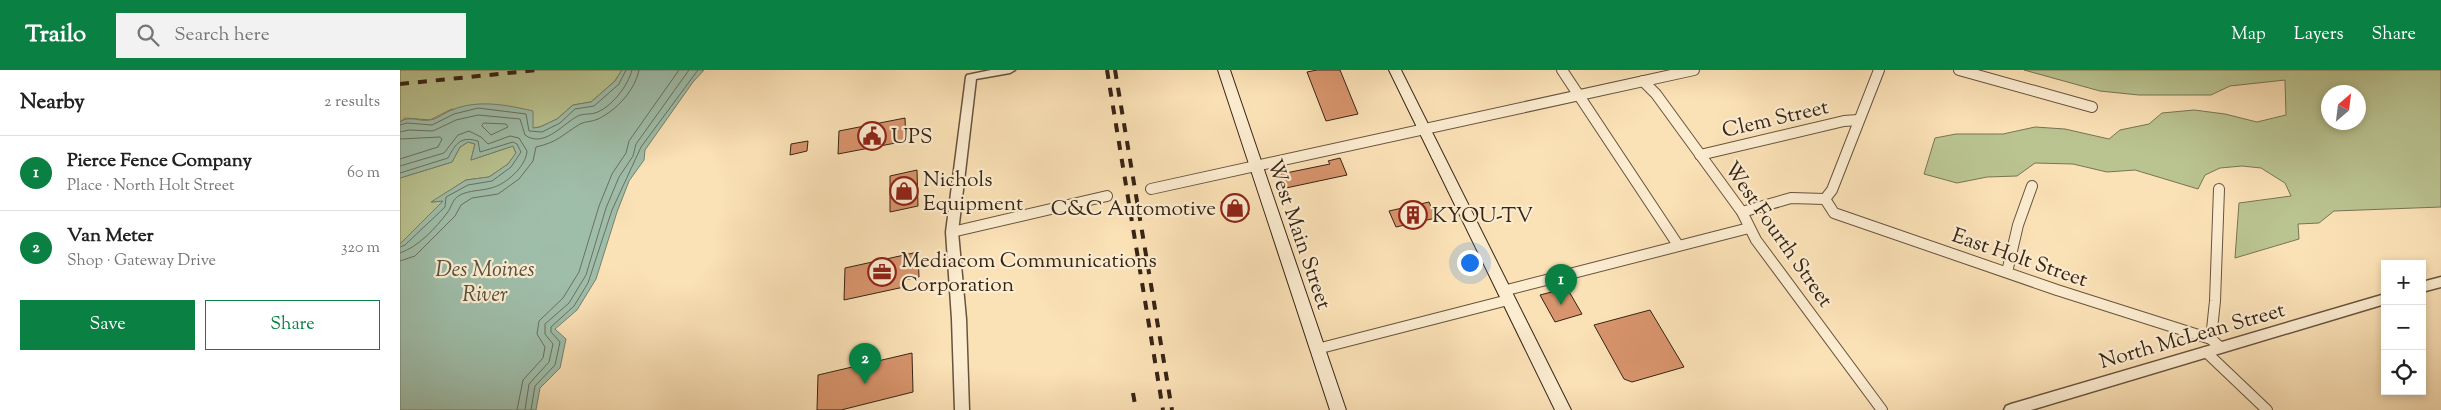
<!DOCTYPE html>
<html lang="en">
<head>
<meta charset="utf-8">
<style>
  body { margin:0; font-family:"Sorts Mill Goudy",serif; background:#f2f2f2; color:#222 }
  .controls { position:absolute; right:15px; bottom:15px; display:grid; overflow:hidden; border-radius:0px; box-shadow:0 2px 8px #0003 }
  .controls button { width:45px; height:45px; display:grid; place-items:center; padding:0; border:0; border-bottom:1px solid #e0e0e0; background:#fff; color:#222; font:25px sans-serif }
  .compass { position:absolute; left:1921px; top:15px; width:45px; height:45px; border-radius:50%; background:#fff; box-shadow:0 2px 8px #0003; rotate:28deg }
  .you { position:absolute; left:1069px; top:192px; width:18px; height:18px; margin:-12px; border:4px solid #fff; border-radius:50%; background:#1a73e8; box-shadow:0 0 0 8px #1a73e833 }
  .badge { display:grid; place-items:center; width:32px; height:32px; border-radius:50%; background:#0b8043; color:#fff; font-size:16px; font-weight:700 }
  .pin { position:absolute; translate:-50% -41px; filter:drop-shadow(0 1px 2px #0008) }
  .pin::after { content:''; position:absolute; top:26px; width:18px; height:15px; background:inherit; clip-path:polygon(0 0,100% 0,50% 100%) }
  .list { margin:0; padding:0; list-style:none }
  h2 { display:flex; justify-content:space-between; align-items:center; height:65px; margin:0; padding:0 20px; font-size:21px }
  h2 small { font-size:16px; font-weight:400; color:#767676 }
  .list li { display:grid; grid-template-columns:32px 1fr auto; gap:15px; align-items:center; box-sizing:border-box; height:75px; padding:0 20px; border-top:1px solid #e0e0e0 }
  .list b { display:block; font-size:19px; white-space:nowrap }
  .list p { margin:0; font-size:16px; white-space:nowrap; color:#767676 }
  .list em { font-size:16px; font-style:normal; color:#767676 }
  .actions { display:flex; gap:10px; padding:15px 20px }
  .actions a { flex:1; padding:11px 0; border:1px solid #0b8043; border-radius:0px; text-align:center; font-size:18px; color:#0b8043 }
  .actions .main { background:#0b8043; color:#fff }
  .icon { flex:none; width:28px; height:28px; fill:none; stroke:currentColor; stroke-width:2; stroke-linecap:round; stroke-linejoin:round }
  .map { position:relative; flex:none; width:2041px; height:340px; overflow:hidden }
  header { display:flex; align-items:center; gap:30px; box-sizing:border-box; height:70px; padding:0 25px; background:#0b8043; color:#fff }
  header strong { font-size:24px }
  nav { display:flex; gap:28px; margin-inline-start:auto; font-size:18px }
  .search { width:350px; height:45px; background:#f2f2f2; display:flex; align-items:center; gap:12px; box-sizing:border-box; padding:0 18px; border-radius:0px; color:#767676; font-size:19px }
  main { display:flex }
  aside { flex:1; background:#fff }
  .map>svg:first-child { display:block }
  .green { fill:#bac491; stroke:#787454; fill-rule:evenodd }
  .water { fill:#9fbeaa; stroke:#75806f }
  .lines { fill:none; stroke-linecap:round; stroke-linejoin:round }
  .shore { stroke:#6a7160; stroke-width:1 }
  .building { fill:#d8946c; stroke:#362416 }
  .minor-casing { stroke:#67533e; stroke-width:12 }
  .tertiary-casing { stroke:#67533e; stroke-width:3 }
  .secondary-casing { stroke:#362416; stroke-width:2 }
  .minor { stroke:#fcecd0; stroke-width:10 }
  .tertiary { fill:#fcecd0; fill-rule:evenodd }
  .secondary { fill:#fcecd0; fill-rule:evenodd }
  .rail { stroke:#362416; stroke-width:4; stroke-dasharray:9 9; stroke-linecap:butt }
  .labels { text-anchor:middle; stroke-width:4.5; stroke-linejoin:round; paint-order:stroke }
  .street-label { font-size:21px; fill:#362416; stroke:#fcecd0 }
  .poi-label { font-size:21px; fill:#362416; stroke:#fcecd0; text-anchor:start }
  .water-label { font-size:22px; font-style:italic; fill:#565242; stroke:#fcecd0 }
</style>
</head>
<body>
<header>
<strong>Trailo</strong>
<div class="search"><svg class="icon" aria-label="search" viewBox="0 0 24 24"><circle cx="10" cy="10" r="6"/><path d="M15 15l6 6"/></svg>Search here</div>
<nav><a>Map</a><a>Layers</a><a>Share</a></nav>
</header>
<main>
<aside>
<h2>Nearby<small>2 results</small></h2>
<ul class="list">
<li><span class="badge">1</span><div><b>Pierce Fence Company</b><p>Place · North Holt Street</p></div><em>60 m</em></li>
<li><span class="badge">2</span><div><b>Van Meter</b><p>Shop · Gateway Drive</p></div><em>320 m</em></li>
</ul>
<div class="actions"><a class="main">Save</a><a>Share</a></div>
</aside>
<div class="map">
<svg width="2041" height="340" viewBox="0 0 2041 340">
  <rect width="100%" height="100%" fill="#fbe1b6"/>
  <filter id="stains"><feTurbulence type="fractalNoise" baseFrequency=".004" numOctaves="4"/><feColorMatrix values="0 0 0 0 .2 0 0 0 0 .09 0 0 0 0 .02 0 0 0 .5 -.17"/></filter>
  <radialGradient id="worn" r=".72"><stop offset=".6" stop-color="#630" stop-opacity="0"/><stop offset="1" stop-color="#630" stop-opacity=".3"/></radialGradient>
  <g class="green">
    <polygon points="0,0 222,0 215,11 191,32 173,35 157,49 140,57 133,58 52,39 30,50 5,48 0,52"/>
    <path d="M1624 0H2041V137L1934 141 1919 153 1898 154 1899 169 1835 188 1839 133 1891 126 1885 113 1861 98 1842 96 1820 98 1805 105 1798 119 1735 100 1707 102 1673 94 1635 93 1617 106 1587 107 1557 113 1524 104 1535 68 1556 64H1603L1635 57 1665 59 1709 69 1720 60 1749 54 1762 43 1794 40 1825 44 1857 52 1886 45 1885 10 1830 16 1811 25H1739L1700 21ZM1958 22V52H1928V22Z"/>
    <polygon points="68,72 75,74 71,90 113,76 116,83 108,94 89,107 66,110 32,132 43,131 0,174 0,108 52,92 60,77"/>
  </g>
  <path class="water" d="M222 0H304L293 12 245 80 244 90 229 111 217 142 196 209 177 240 155 259 166 269 160 298 140 318 136 340H0V174L43 131 31 132 66 110 89 107 108 94 116 83 113 76 71 90 75 74 68 72 60 77 52 92 0 108V52C10 45 19 52 30 50 38 49 45 42 52 40 78 29 107 35 133 41V58L140 57 157 49 173 35 191 32 215 11Z"/>
  <g class="lines">
    <g class="shore">
      <polygon points="84,53 106,54 108,57 91,65 82,56"/>
      <polyline points="0,55 7,53 32,55 54,44 78,38 126,44 129,61 142,62 160,53 175,39 194,36 219,14 226,0"/>
      <path d="M0 62 9 60 33 61 56 50 78 45 120 49 125 65C143 78 161 56 176 47 182 43 188 45 195 43 211 38 228 16 232 0"/>
      <polyline points="0,69 40,67 42,69 38,77 0,89"/>
      <path d="M0 96 44 83 58 65 69 61 81 67 88 74 110 66 119 68 127 81C126 97 105 115 91 118 81 121 70 120 60 125 52 129 52 137 47 143 36 158 18 177 0 183"/>
      <path d="M0 103 48 88C56 73 61 66 78 71L80 82 113 72 117 74 121 82 111 97 92 111 68 115 46 127 45 137 5 175 0 177"/>
      <path d="M0 191 15 186 55 146 61 135 72 128 98 124 119 109 133 91 136 77C158 72 162 65 180 54 186 51 192 52 198 49 217 40 235 20 239 0"/>
      <polyline points="117,340 123,310 143,288 145,277 137,264 139,251 163,228 179,202 199,136 212,104 226,83 229,71 279,0"/>
      <polyline points="125,340 129,314 149,292 153,274 145,264 145,254 169,233 186,205 206,138 219,107 233,86 236,74 289,0"/>
      <polyline points="131,340 135,316 155,295 160,272 151,262 151,257 174,236 188,213 212,140 241,77 298,0"/>
    </g>
  </g>
  <g class="building">
    <polygon points="917,0 940,0 958,44 926,51 907,2"/>
    <polygon points="505,48 506,71 438,84 439,61"/>
    <polygon points="408,71 407,81 390,85 391,74"/>
    <polygon points="940,88 947,105 886,118 881,104 930,94 928,91"/>
    <polygon points="517,100 518,136 490,142 490,106"/>
    <polygon points="843,127 849,144 826,149 821,132"/>
    <polygon points="1029,132 1036,148 996,157 989,141"/>
    <polygon points="518,182 519,207 504,210 504,217 444,230 445,198"/>
    <polygon points="1167,218 1182,244 1155,252 1140,225"/>
    <polygon points="1250,240 1284,297 1232,312 1224,309 1194,255"/>
    <polygon points="512,283 513,322 441,340 417,340 418,305"/>
  </g>
  <g class="lines">
    <defs>
      <g id="minor">
        <polyline points="1162,0 1278,175"/>
        <polyline points="1559,0 1692,37"/>
        <polyline points="1243,11 1256,24 1342,142 1356,170 1482,340"/>
        <polyline points="1300,85 1444,51 1458,50"/>
        <polyline points="751,119 1294,0"/>
        <polyline points="1425,129 1434,143 1657,220 1811,269 1820,277"/>
        <polyline points="1425,129 1432,120 1479,0"/>
        <polyline points="1342,142 1391,128 1425,129"/>
        <polyline points="552,162 707,126"/>
        <polyline points="1607,202 1618,155 1632,116"/>
        <polyline points="1103,221 1349,158"/>
        <polyline points="1811,269 1815,231 1819,119"/>
        <polyline points="917,279 1108,230"/>
        <polyline points="1806,282 1867,340"/>
      </g>
      <g id="tertiary">
        <polygon points="591,0 615,0 610,3 576,9 558,162 566,249 569,340 555,340 552,249 546,162 566,7 567,5"/>
        <polygon points="2041,207 2041,217 2022,222 2022,212"/>
        <polygon points="1985,224 1985,234 1631,340 1604,340 1606,336 1611,334"/>
      </g>
      <g id="secondary">
        <polygon points="818,0 830,0 946,340 930,340"/>
        <polygon points="989,0 1001,0 1171,340 1155,340"/>
      </g>
    </defs>
    <use href="#minor" class="minor-casing"/>
    <use href="#tertiary" class="tertiary-casing"/>
    <use href="#secondary" class="secondary-casing"/>
    <use href="#minor" class="minor"/>
    <use href="#tertiary" class="tertiary"/>
    <use href="#secondary" class="secondary"/>
    <g class="rail">
      <polyline points="707,0 763,340"/>
      <polyline points="715,0 772,340"/>
      <polyline points="0,14 138,0"/>
      <polyline points="733,323 736,340"/>
    </g>
  </g>
  <defs>
    <symbol id="civic-ring" viewBox="-11 -11 22 22"><circle r="9.5" fill="#fcecd0" stroke="#8f2418" stroke-width="1.5"/><path d="M-.6-6.5H3V-4.5H.6V-3L4-1V1h2V6H-6V1h2V-1L-.6-3ZM-1.2 2.5V6h2.4V2.5Z" fill="#8f2418"/></symbol>
    <symbol id="shop-ring" viewBox="-11 -11 22 22"><circle r="9.5" fill="#fcecd0" stroke="#8f2418" stroke-width="1.5"/><path d="M-5-2.5h2.3a2.7 3.5 0 0 1 5.4 0H5L5.5 6h-11ZM-1.5-2.5h3a1.5 2.3 0 0 0-3 0Z" fill="#8f2418"/></symbol>
    <symbol id="building-ring" viewBox="-11 -11 22 22"><circle r="9.5" fill="#fcecd0" stroke="#8f2418" stroke-width="1.5"/><path d="M-4-6H4V6H1V3H-1V6H-4ZM-2.5-4.3h1.7v1.8h-1.7ZM.8-4.3h1.7v1.8H.8ZM-2.5-1h1.7V.8h-1.7ZM.8-1h1.7V.8H.8Z" fill="#8f2418"/></symbol>
    <symbol id="office-ring" viewBox="-11 -11 22 22"><circle r="9.5" fill="#fcecd0" stroke="#8f2418" stroke-width="1.5"/><path d="M-6-3h4V-5.5h4V-3h4V5H-6ZM-1-4.5V-3h2v-1.5ZM-6 0V1H6V0Z" fill="#8f2418"/></symbol>
  </defs>
  <g fill-rule="evenodd">
    <use href="#civic-ring" x="456" y="50" width="32" height="32"/>
    <use href="#shop-ring" x="488" y="105" width="32" height="32"/>
    <use href="#shop-ring" x="819" y="122" width="32" height="32"/>
    <use href="#building-ring" x="997" y="129" width="32" height="32"/>
    <use href="#office-ring" x="466" y="186" width="32" height="32"/>
  </g>
  <g class="labels">
    <g class="street-label">
      <text transform="translate(1375 48) rotate(-13)" y="7">Clem Street</text>
      <text transform="translate(900 164) rotate(71)" y="7">West Main Street</text>
      <text transform="translate(1379 164) rotate(55)" y="7">West Fourth Street</text>
      <text transform="translate(1620 187) rotate(19)" y="7">East Holt Street</text>
      <text transform="translate(1792 265) rotate(-16)" y="7">North McLean Street</text>
    </g>
    <g class="poi-label">
      <text x="491" y="73">UPS</text>
      <text x="523" y="116">Nichols<tspan x="523" dy="24">Equipment</tspan></text>
      <text x="816" y="145" text-anchor="end">C&amp;C Automotive</text>
      <text x="1032" y="152">KYOU-TV</text>
      <text x="501" y="197">Mediacom Communications<tspan x="501" dy="24">Corporation</tspan></text>
    </g>
    <g class="water-label">
      <text x="85" y="206">Des Moines<tspan x="85" dy="25">River</tspan></text>
    </g>
  </g>
  <rect width="100%" height="100%" filter="url(#stains)"/>
  <rect width="100%" height="100%" fill="url(#worn)"/>
</svg>
<div class="controls">
<button>+</button>
<button>−</button>
<button><svg class="icon" aria-label="locate" viewBox="0 0 24 24"><circle cx="12" cy="12" r="6"/><path d="M12 2v4M12 18v4M2 12h4M18 12h4"/></svg></button>
</div>
<svg class="compass" viewBox="-18 -18 36 36"><path d="M0-13l5 13h-10z" fill="#e53935"/><path d="M0 13l5-13h-10z" fill="#767676"/></svg>
<div class="you"></div>
<div class="pin badge" style="left:1161px;top:235px">1</div>
<div class="pin badge" style="left:465px;top:314px">2</div>
</div>
</main>
</body>
</html>
